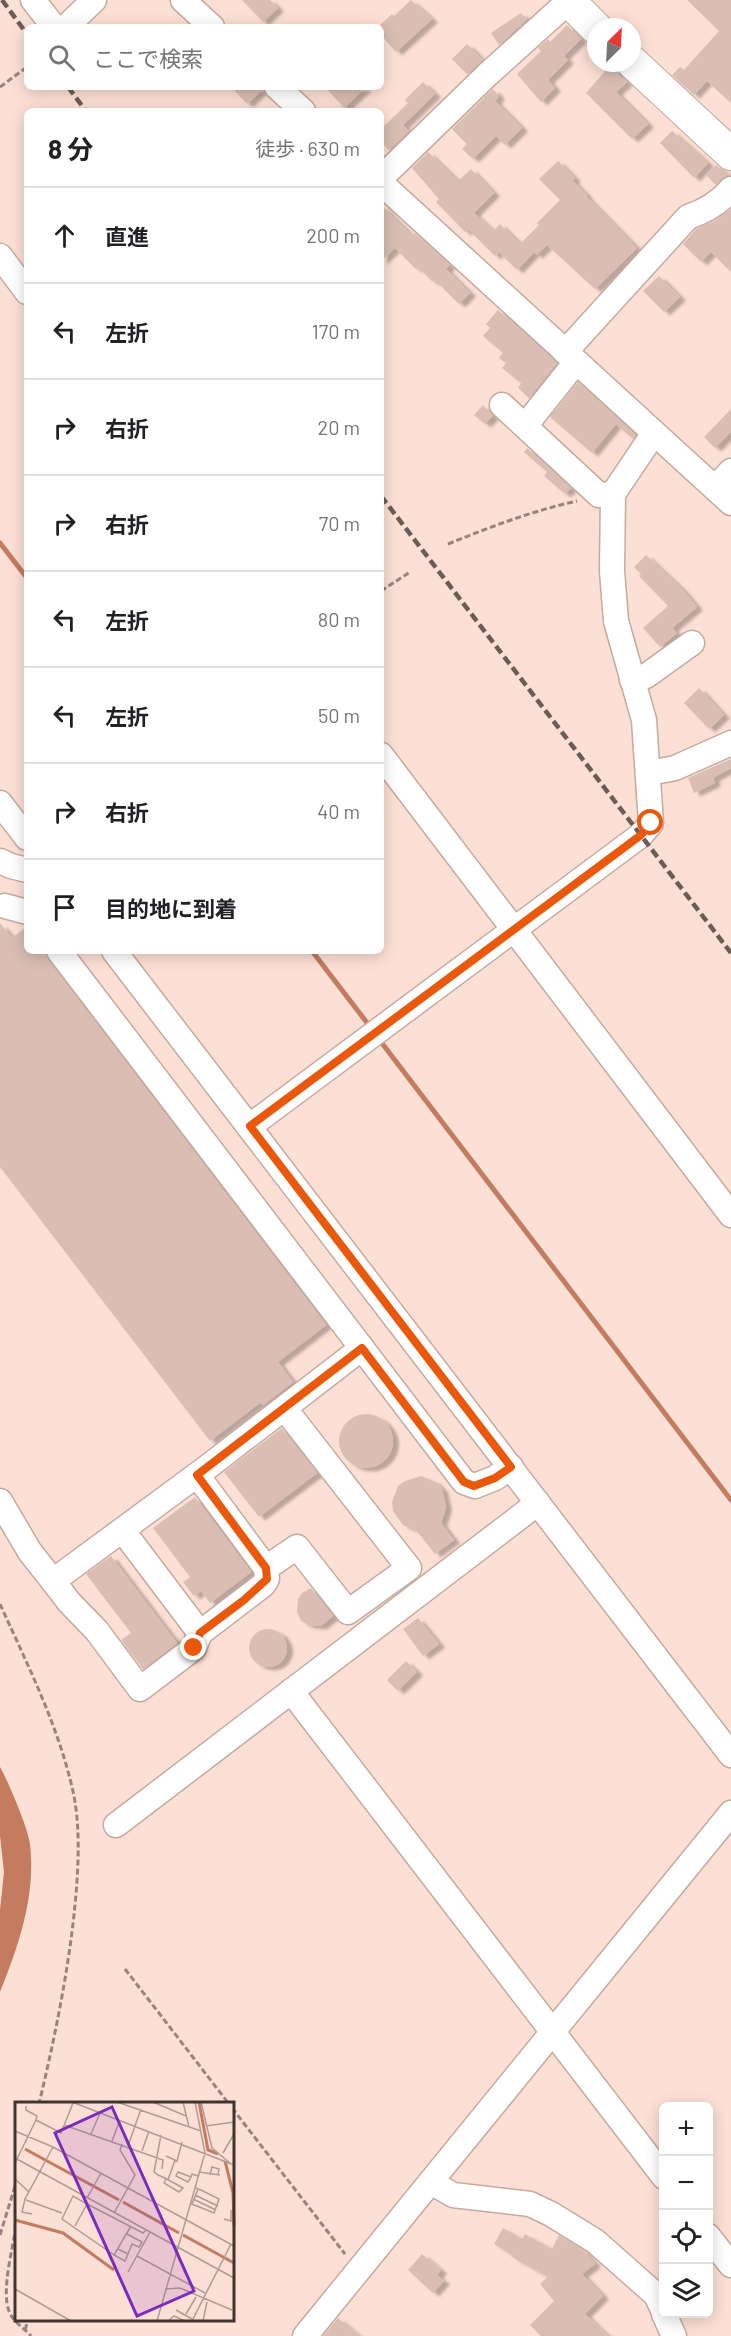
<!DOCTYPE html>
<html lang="ja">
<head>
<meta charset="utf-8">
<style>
  body { margin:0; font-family:Barlow,"Noto Sans JP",sans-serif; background:#f6f6f6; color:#202124 }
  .controls { position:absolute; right:18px; bottom:18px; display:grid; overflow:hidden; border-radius:9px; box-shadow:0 3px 15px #0003 }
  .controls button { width:54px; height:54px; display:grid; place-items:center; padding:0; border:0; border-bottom:2px solid #e0e0e0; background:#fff; color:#202124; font:30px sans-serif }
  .compass { position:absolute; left:587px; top:18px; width:54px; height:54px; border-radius:50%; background:#fff; box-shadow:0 3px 15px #0003; rotate:24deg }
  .stop { position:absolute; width:18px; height:18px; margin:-14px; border:4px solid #ea580c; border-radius:50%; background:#fff }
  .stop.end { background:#ea580c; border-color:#fff; box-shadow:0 2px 6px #0008 }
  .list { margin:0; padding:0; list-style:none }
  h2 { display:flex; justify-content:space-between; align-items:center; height:78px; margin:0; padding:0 24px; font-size:26px }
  h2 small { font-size:20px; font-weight:400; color:#757577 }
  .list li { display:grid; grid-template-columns:39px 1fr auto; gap:18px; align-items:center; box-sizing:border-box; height:96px; padding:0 24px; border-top:2px solid #e0e0e0 }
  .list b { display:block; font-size:22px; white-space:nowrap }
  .list em { font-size:20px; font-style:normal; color:#757577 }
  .icon { flex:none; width:33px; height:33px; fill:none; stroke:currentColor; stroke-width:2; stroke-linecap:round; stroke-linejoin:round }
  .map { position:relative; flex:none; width:731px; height:2336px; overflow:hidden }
  .search { position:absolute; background:#fff; box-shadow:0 3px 15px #0003; left:24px; top:24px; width:360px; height:66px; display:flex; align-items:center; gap:15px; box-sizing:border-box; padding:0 21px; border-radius:9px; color:#757577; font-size:22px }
  .panel { position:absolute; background:#fff; box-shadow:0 3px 15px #0003; left:24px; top:108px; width:360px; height:846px; border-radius:9px }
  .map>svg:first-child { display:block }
  .water { fill:#c37c60 }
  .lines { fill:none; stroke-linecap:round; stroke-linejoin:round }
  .stream { stroke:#c37c60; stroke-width:5 }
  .building { fill:#dabeb3; filter:url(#shadow) }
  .minor-casing { stroke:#c5aa9f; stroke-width:27 }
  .major-casing { stroke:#c5aa9f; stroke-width:34 }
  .path { stroke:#97847d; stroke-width:3; stroke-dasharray:6 3; stroke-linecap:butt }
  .minor { stroke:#fff; stroke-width:24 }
  .major { stroke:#fff; stroke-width:32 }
  .rail { stroke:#6b5c56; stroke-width:4.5; stroke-dasharray:9 4.5; stroke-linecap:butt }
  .route { stroke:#ea580c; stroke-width:8 }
  .inset-river { fill:none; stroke:#c37c60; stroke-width:3 }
  .inset-road { fill:none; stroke:#b19b93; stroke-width:1.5 }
  .view { fill:#7b2cbf; fill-opacity:0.15; stroke:#7b2cbf; stroke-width:3 }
  .inset-edge { fill:none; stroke:#3f3430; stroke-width:3 }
</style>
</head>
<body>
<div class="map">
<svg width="731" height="2336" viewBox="0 0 731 2336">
  <defs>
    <filter id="shadow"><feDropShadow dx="6" dy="3.5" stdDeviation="1.5" flood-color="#0004"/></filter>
  </defs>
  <rect width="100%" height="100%" fill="#fde0d5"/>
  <path class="water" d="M0 1767C8 1781 28 1828 30 1844 36 1895 19 1945 0 1992V1910L4 1872 0 1836Z"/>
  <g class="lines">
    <g class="stream">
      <polyline points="0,543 27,578"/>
      <polyline points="312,951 371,1028"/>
      <polyline points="378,1038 731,1500"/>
    </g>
  </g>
  <g class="building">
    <polygon points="242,0 270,0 278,8 263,22"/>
    <polygon points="411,0 432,19 396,52 381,35 381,24 392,14 394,16"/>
    <polygon points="687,0 731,0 731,103 707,81 694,95 672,75 680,67 684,70 719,31"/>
    <polygon points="521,13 527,19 499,45 491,33"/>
    <polygon points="567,25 581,39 564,56 568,60 548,80 555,88 541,102 517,74 541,51 538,48 548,39 550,42"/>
    <polygon points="467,44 483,60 467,74 452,59"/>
    <polygon points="612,63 615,63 619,75 627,82 616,92 648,124 632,139 586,93"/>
    <polygon points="423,82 435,94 403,125 409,131 389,150 381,142 381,129 408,103 405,100"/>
    <polygon points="231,87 263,87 263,89 247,104"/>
    <polygon points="325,87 366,87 344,108"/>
    <polygon points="493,89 499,96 495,101 522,128 505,145 496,136 473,159 462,149 467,144 452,129"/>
    <polygon points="672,131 708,163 694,178 660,143"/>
    <polygon points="428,152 458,181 471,169 494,193 474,213 493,231 500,224 520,244 539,225 537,223 560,200 539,179 558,161 575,178 572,180 587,195 586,196 637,248 595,289 547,245 537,255 534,252 517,270 499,252 495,256 468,229 465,232 436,202 439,199 412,168"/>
    <polygon points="716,165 731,175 726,176 716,185 706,175"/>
    <polygon points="381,205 412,236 415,233 450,265 446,269 470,293 459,304 435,280 433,282 418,267 416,269 395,248 381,261"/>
    <polygon points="731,209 731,272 711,252 701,262 683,244 696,229 714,221"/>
    <polygon points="659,276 680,297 664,312 643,291"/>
    <polygon points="498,310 557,363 529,398 518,388 521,383 502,368 506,363 499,358 503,353 483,336 490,328 486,324"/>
    <polygon points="578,382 635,435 633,439 616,424 592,453 550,417"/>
    <polygon points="483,405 493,416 485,424 474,415"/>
    <polygon points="731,409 731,432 715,448 704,437"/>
    <polygon points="527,448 571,488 565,494 544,476 547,472 524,452"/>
    <polygon points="646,555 682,589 697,607 672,628 677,633 660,647 643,628 668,606 639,576 641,574 634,567"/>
    <polygon points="699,688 724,715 709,729 684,703"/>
    <polygon points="731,759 731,768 713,778 715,783 694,793 688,778"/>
    <polygon points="0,923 12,938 27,926 27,951 44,951 48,960 326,1325 278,1362 293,1382 263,1405 261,1402 210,1441 0,1167"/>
    <circle cx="366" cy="1441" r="27"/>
    <polygon points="282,1428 317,1473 259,1517 224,1472"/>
    <polygon points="421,1476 436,1482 442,1489 446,1507 441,1523 454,1540 435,1554 416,1530 403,1525 393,1511 392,1502 398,1486 405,1481"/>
    <polygon points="195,1497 251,1572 210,1603 201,1591 194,1596 183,1582 190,1577 153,1528"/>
    <polygon points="111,1556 177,1643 143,1669 121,1640 131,1633 86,1574"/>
    <polygon points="311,1588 333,1616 321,1626 309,1625 301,1621 297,1612 298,1599 302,1593"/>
    <polygon points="418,1618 439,1644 423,1656 403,1629"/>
    <circle cx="268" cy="1648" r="19"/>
    <polygon points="406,1661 417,1672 398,1691 387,1680"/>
    <polygon points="503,2228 522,2239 525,2234 552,2249 559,2235 584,2251 595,2264 582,2274 603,2296 585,2314 608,2336 541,2336 530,2325 554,2301 540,2284 548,2277 512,2257 513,2256 494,2244"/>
    <polygon points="422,2254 441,2270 437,2275 444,2281 433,2293 408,2270"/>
    <polygon points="338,2318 359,2336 323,2336"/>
  </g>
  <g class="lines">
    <defs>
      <g id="minor">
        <polyline points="33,0 54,27"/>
        <polyline points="183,0 212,27"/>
        <polyline points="66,27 94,0"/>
        <polyline points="277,87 303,111"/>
        <polyline points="381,178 487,75 569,1"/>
        <polyline points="381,183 731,503"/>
        <polyline points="0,256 27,292"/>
        <path d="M565 352 688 217C706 211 719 203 731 189"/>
        <polyline points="502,405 599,495 613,494"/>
        <polyline points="525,426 576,362"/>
        <polyline points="715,488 731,471"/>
        <polyline points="632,680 646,676 692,643"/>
        <polyline points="381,755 731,1215"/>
        <polyline points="649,773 675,768 731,743"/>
        <polyline points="0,803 27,838"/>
        <polyline points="0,861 11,866 27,870"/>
        <polyline points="5,906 27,912"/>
        <polyline points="59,951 464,1482 475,1486 495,1478 511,1467"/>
        <polyline points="114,951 731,1755"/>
        <polyline points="250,1126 641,835 651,823 644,720 616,621 612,571 613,494 654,433"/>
        <polyline points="197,1475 266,1568"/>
        <polyline points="0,1501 30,1552 53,1581"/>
        <polyline points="123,1531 200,1633 263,1585 267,1579 266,1568 297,1547 348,1612 409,1568 285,1409"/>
        <polyline points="200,1633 194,1648 140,1689 97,1631 69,1602 53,1581 205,1469 362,1348"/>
        <polyline points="291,1691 664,2177"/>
        <polyline points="116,1825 538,1503"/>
        <polyline points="431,2182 453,2195 530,2204 551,2214 595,2241 656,2295 664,2312"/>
        <polyline points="708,2236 731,2265"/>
        <polyline points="664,2314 674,2336"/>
        <polyline points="305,2336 731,1813"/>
      </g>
      <g id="major">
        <polyline points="568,0 596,28"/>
        <polyline points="632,62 731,154"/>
      </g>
    </defs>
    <use href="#minor" class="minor-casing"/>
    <use href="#major" class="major-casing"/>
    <g class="path">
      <polyline points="0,87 27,67"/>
      <path d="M448 544C490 527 532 511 577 501"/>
      <polyline points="381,591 410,572"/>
      <path d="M0 1604C28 1666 60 1729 74 1796 81 1834 78 1876 74 1915 67 1978 54 2041 39 2104"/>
      <polyline points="125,1969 229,2104"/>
      <polyline points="232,2108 345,2254"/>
      <path d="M16 2226C13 2248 1 2290 9 2311 13 2322 23 2327 31 2336"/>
      <polyline points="0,2235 16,2183"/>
      <polyline points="25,2330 28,2320"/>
    </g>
    <use href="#minor" class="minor"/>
    <use href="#major" class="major"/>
    <g class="rail">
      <polyline points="2,0 27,34"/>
      <polyline points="68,87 86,111"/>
      <polyline points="381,496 731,953"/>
    </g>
  </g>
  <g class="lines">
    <polyline class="route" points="194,1648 200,1633 244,1600 267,1579 266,1568 197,1475 362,1348 464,1482 474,1486 495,1478 511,1467 250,1126 641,835 651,823"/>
  </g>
  <g transform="translate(15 2102)">
    <rect width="219" height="219" fill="#fde0d5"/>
    <path class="inset-river" d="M184 0 193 48 203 52M10 47 104 98M210 59 218 91 219 124M108 100 164 131M0 118 48 131 99 168M168 133 219 161"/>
    <path class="inset-road" d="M57 0 219 63M102 0 186 29M138 0 171 14M168 0 174 25M186 0 197 46 216 62M11 4V8L22 14 21 18 46 31 58 1M49 23 148 58 147 67M191 24 219 20M0 29 38 45 219 144M76 32 85 11M146 33 139 70 143 73 150 76 168 86 164 90 149 81 151 77M97 39 105 18M113 44 126 7M127 49 134 29M208 51 219 32M151 54 162 59 167 40M0 56 219 176M0 61 21 18M184 70 205 73M195 73 197 65 204 67 203 73M176 75 163 70 161 74 173 80 176 75 177 72 183 74M0 77 14 90M153 78 160 58M180 85 183 87 186 88 204 97 199 111 177 102 183 87M180 93 203 104M72 96 86 71M178 97 201 108M11 98 47 111M72 102 128 131 131 128M99 111 120 73 105 48 107 42M17 112 7 110 10 97 38 45M209 117 216 119V108M60 124 72 102 58 94 47 117 99 153M103 147 113 152 117 142 124 145 127 140 112 132M113 152 110 159 99 153 116 124M122 154 190 191M113 170 135 130M0 187 56 219M150 187 165 186 217 208M161 208 177 217M171 212 181 195M142 219 190 51 180 0M153 219 159 214 170 219M177 219 216 142M188 219 192 200"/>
    <path class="view" d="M97 5 179 189 122 214 40 31Z"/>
    <rect width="219" height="219" class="inset-edge"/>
  </g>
</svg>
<div class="controls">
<button>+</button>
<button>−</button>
<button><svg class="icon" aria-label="locate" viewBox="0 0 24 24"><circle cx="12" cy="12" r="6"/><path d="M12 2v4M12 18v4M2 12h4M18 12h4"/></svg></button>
<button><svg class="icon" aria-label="layers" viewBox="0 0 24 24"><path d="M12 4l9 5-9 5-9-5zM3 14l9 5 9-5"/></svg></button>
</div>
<svg class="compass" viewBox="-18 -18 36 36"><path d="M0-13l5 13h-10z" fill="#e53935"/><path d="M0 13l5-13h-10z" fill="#757577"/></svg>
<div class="stop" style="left:651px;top:823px"></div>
<div class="stop end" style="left:194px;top:1648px"></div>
<div class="search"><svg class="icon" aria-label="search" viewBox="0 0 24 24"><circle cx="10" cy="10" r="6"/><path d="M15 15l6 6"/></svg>ここで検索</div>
<section class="panel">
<h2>8 分<small>徒歩 · 630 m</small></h2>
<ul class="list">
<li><svg class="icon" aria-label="ahead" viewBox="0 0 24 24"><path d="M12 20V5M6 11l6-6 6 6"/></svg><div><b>直進</b></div><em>200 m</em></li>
<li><svg class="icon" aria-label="left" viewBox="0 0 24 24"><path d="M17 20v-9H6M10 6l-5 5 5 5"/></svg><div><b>左折</b></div><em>170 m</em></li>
<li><svg class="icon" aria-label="right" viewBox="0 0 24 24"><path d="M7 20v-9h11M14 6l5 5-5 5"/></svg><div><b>右折</b></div><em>20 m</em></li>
<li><svg class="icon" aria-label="right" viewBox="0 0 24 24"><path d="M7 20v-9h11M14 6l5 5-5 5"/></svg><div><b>右折</b></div><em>70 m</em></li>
<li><svg class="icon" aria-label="left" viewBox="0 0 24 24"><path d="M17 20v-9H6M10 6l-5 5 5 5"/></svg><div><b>左折</b></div><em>80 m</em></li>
<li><svg class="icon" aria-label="left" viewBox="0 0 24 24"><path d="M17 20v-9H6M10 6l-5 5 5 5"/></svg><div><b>左折</b></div><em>50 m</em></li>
<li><svg class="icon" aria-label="right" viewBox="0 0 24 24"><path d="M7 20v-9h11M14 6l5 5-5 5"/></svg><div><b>右折</b></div><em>40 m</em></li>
<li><svg class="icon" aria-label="arrive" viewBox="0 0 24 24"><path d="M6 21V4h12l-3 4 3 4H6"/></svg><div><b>目的地に到着</b></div></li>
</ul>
</section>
</div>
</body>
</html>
